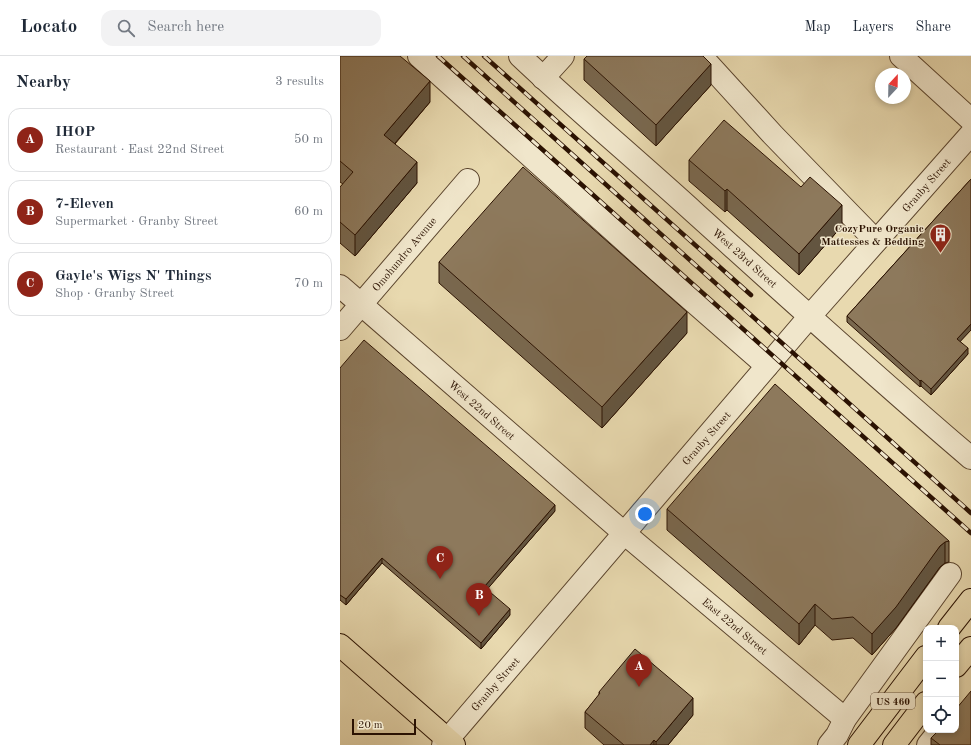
<!DOCTYPE html>
<html lang="en">
<head>
<meta charset="utf-8">
<style>
  body { margin:0; font-family:"Old Standard TT",serif; background:#f2f2f3; color:#1f2937 }
  .controls { position:absolute; right:12px; bottom:12px; display:grid; overflow:hidden; border-radius:8px; box-shadow:0 2px 6px #0003 }
  .controls button { width:36px; height:36px; display:grid; place-items:center; padding:0; border:0; border-bottom:1px solid #e0e1e3; background:#fff; color:#1f2937; font:20px sans-serif }
  .compass { position:absolute; left:535px; top:12px; width:36px; height:36px; border-radius:50%; background:#fff; box-shadow:0 2px 6px #0003; rotate:22deg }
  .scale { position:absolute; left:12px; bottom:10px; width:64px; box-sizing:border-box; padding-left:4px; border:2px solid #2b1202; border-top:0; font-size:11px; line-height:14px; white-space:nowrap; color:#2b1202; -webkit-text-stroke:3px #f0e6cb; paint-order:stroke }
  .you { position:absolute; left:305px; top:458px; width:14px; height:14px; margin:-10px; border:3px solid #fff; border-radius:50%; background:#1a73e8; box-shadow:0 0 0 6px #1a73e833 }
  .badge { display:grid; place-items:center; width:26px; height:26px; border-radius:50%; background:#8f2418; color:#fff; font-size:13px; font-weight:700 }
  .pin { position:absolute; translate:-50% -33px; filter:drop-shadow(0 1px 2px #0008) }
  .pin::after { content:''; position:absolute; top:21px; width:14px; height:12px; background:inherit; clip-path:polygon(0 0,100% 0,50% 100%) }
  .list { margin:0; padding:0; list-style:none }
  h2 { display:flex; justify-content:space-between; align-items:center; height:52px; margin:0; padding:0 16px; font-size:17px }
  h2 small { font-size:13px; font-weight:400; color:#747a83 }
  .list li { display:grid; grid-template-columns:26px 1fr auto; gap:12px; align-items:center; box-sizing:border-box; height:64px; margin:0 8px 8px; padding:0 8px; border:1px solid #e0e1e3; border-radius:12px }
  .list b { display:block; font-size:15px; white-space:nowrap }
  .list p { margin:0; font-size:13px; white-space:nowrap; color:#747a83 }
  .list em { font-size:13px; font-style:normal; color:#747a83 }
  .icon { flex:none; width:22px; height:22px; fill:none; stroke:currentColor; stroke-width:2; stroke-linecap:round; stroke-linejoin:round }
  .map { position:relative; flex:none; width:631px; height:689px; overflow:hidden }
  header { display:flex; align-items:center; gap:24px; box-sizing:border-box; height:56px; padding:0 20px; background:#fff; border-bottom:1px solid #e0e1e3 }
  header strong { font-size:19px }
  nav { display:flex; gap:22px; margin-inline-start:auto; font-size:14px }
  .search { width:280px; height:36px; background:#f2f2f3; display:flex; align-items:center; gap:10px; box-sizing:border-box; padding:0 14px; border-radius:12px; color:#747a83; font-size:15px }
  main { display:flex }
  aside { flex:1; background:#fff }
  .map>svg:first-child { display:block }
  .lines { fill:none; stroke-linecap:round; stroke-linejoin:round }
  .minor-casing { stroke:#5a442d; stroke-width:24 }
  .major-casing { stroke:#2b1202; stroke-width:24 }
  .minor { stroke:#f0e6cb; stroke-width:22 }
  .major { stroke:#e8d9af; stroke-width:22 }
  .rail-casing { stroke:#2b1202; stroke-width:4.5 }
  .rail { stroke:#f0e6cb; stroke-width:3; stroke-dasharray:9; stroke-linecap:butt }
  .wall { fill:#79684f; stroke:#2b1202 }
  .shaded-wall { fill:#635540; stroke:#2b1202 }
  .building { fill:#8d795c; stroke:#2b1202 }
  .labels { text-anchor:middle; stroke-width:3; stroke-linejoin:round; paint-order:stroke }
  .shield { fill:#f0e6cb; stroke:#66523e; stroke-width:1 }
  .shield-label { font-size:10px; font-weight:bold; fill:#2b1202 }
  .street-label { font-size:11px; fill:#2b1202; stroke:#f0e6cb }
  .poi-label { font-size:11px; font-weight:bold; fill:#2b1202; stroke:#f0e6cb; text-anchor:end }
</style>
</head>
<body>
<header>
<strong>Locato</strong>
<div class="search"><svg class="icon" aria-label="search" viewBox="0 0 24 24"><circle cx="10" cy="10" r="6"/><path d="M15 15l6 6"/></svg>Search here</div>
<nav><a>Map</a><a>Layers</a><a>Share</a></nav>
</header>
<main>
<aside>
<h2>Nearby<small>3 results</small></h2>
<ul class="list">
<li><span class="badge">A</span><div><b>IHOP</b><p>Restaurant · East 22nd Street</p></div><em>50 m</em></li>
<li><span class="badge">B</span><div><b>7-Eleven</b><p>Supermarket · Granby Street</p></div><em>60 m</em></li>
<li><span class="badge">C</span><div><b>Gayle's Wigs N' Things</b><p>Shop · Granby Street</p></div><em>70 m</em></li>
</ul>
</aside>
<div class="map">
<svg width="631" height="689" viewBox="0 0 631 689">
  <rect width="100%" height="100%" fill="#e8d9af"/>
  <filter id="stains"><feTurbulence type="fractalNoise" baseFrequency=".005" numOctaves="4"/><feColorMatrix values="0 0 0 0 .2 0 0 0 0 .09 0 0 0 0 .02 0 0 0 .5 -.17"/></filter>
  <radialGradient id="worn" r=".72"><stop offset=".6" stop-color="#630" stop-opacity="0"/><stop offset="1" stop-color="#630" stop-opacity=".3"/></radialGradient>
  <g class="lines">
    <defs>
      <g id="minor">
        <polyline points="79,0 315,212 427,310"/>
        <path d="M180 0C237 54 298 105 356 158 447 240 538 323 631 402"/>
        <polyline points="361,0 433,79 536,185"/>
        <polyline points="561,0 631,64"/>
        <polyline points="203,22 223,0"/>
        <polyline points="0,230 284,477 505,663"/>
        <polyline points="0,273 128,124"/>
        <polyline points="103,689 470,260 631,78"/>
        <polyline points="489,689 497,679 505,663 610,518"/>
        <polyline points="588,689 600,674"/>
      </g>
      <g id="major">
        <polyline points="609,572 631,544"/>
        <polyline points="0,589 114,689"/>
        <polyline points="616,610 631,592"/>
        <polyline points="519,689 586,601"/>
        <polyline points="554,689 586,647"/>
      </g>
    </defs>
    <use href="#minor" class="minor-casing"/>
    <use href="#major" class="major-casing"/>
    <use href="#minor" class="minor"/>
    <use href="#major" class="major"/>
    <defs>
      <g id="rail">
        <polyline points="98,0 631,477"/>
        <polyline points="123,0 631,457"/>
        <polyline points="144,0 411,239"/>
      </g>
    </defs>
    <use href="#rail" class="rail-casing"/>
    <use href="#rail" class="rail"/>
  </g>
  <g class="wall">
    <polygon points="0,0 90,46 55,88 77,127 15,200 0,187 0,131 3,128 0,126"/>
    <polygon points="244,3 371,29 316,90 244,24"/>
    <polygon points="349,104 502,170 459,219 387,154 385,156 349,125"/>
    <polygon points="631,123 631,274 620,285 628,298 591,339 581,330 580,331 507,266 507,260"/>
    <polygon points="99,206 347,277 262,372 99,227"/>
    <polygon points="0,312 215,455 147,533 170,559 141,593 42,507 6,549 0,544"/>
    <polygon points="327,453 609,485 609,506 605,507 600,511 556,572 532,599 513,582 492,584 475,569 459,589 327,474"/>
    <polygon points="259,636 353,659 328,689 264,689 245,672 245,656 259,639"/>
    <polygon points="598,676 631,689 591,689 591,682"/>
  </g>
  <g class="shaded-wall">
    <polygon points="371,8 371,29 316,90 316,69"/>
    <polygon points="90,25 90,46 44,100 44,79"/>
    <polygon points="77,106 77,127 15,200 15,179"/>
    <polygon points="387,133 387,154 385,156 385,135"/>
    <polygon points="502,149 502,170 459,219 459,198"/>
    <polygon points="347,256 347,277 262,372 262,351"/>
    <polygon points="631,268 631,274 617,289 617,283"/>
    <polygon points="628,292 628,298 591,339 591,333"/>
    <polygon points="581,324 581,330 580,331 580,325"/>
    <polygon points="215,449 215,455 144,537 144,531"/>
    <polygon points="605,486 605,507 600,511 556,572 532,599 532,578 600,490"/>
    <polygon points="42,502 42,507 6,549 6,543"/>
    <polygon points="475,548 475,569 459,589 459,568"/>
    <polygon points="170,553 170,559 141,593 141,587"/>
    <polygon points="353,642 353,659 328,689 316,689 316,686"/>
    <polygon points="314,684 314,689 310,689"/>
  </g>
  <g class="building">
    <polygon points="0,0 60,0 90,25 44,79 77,106 15,179 0,166 0,131 13,116 0,105"/>
    <polygon points="247,0 363,0 371,8 316,69 244,3"/>
    <polygon points="384,64 461,131 470,121 502,149 459,198 387,133 385,135 349,104"/>
    <polygon points="183,111 347,256 262,351 99,206"/>
    <polygon points="631,123 631,268 617,283 628,292 591,333 581,324 580,325 507,260"/>
    <polygon points="24,284 215,449 144,531 170,553 141,587 42,502 6,543 0,539 0,312"/>
    <polygon points="435,328 609,485 605,486 600,490 556,551 532,578 513,561 492,563 475,548 459,568 327,453"/>
    <polygon points="295,593 353,642 316,686 314,684 310,689 284,689 245,656 260,637 259,636"/>
    <polygon points="631,635 631,689 600,689 591,682 599,674 616,674 616,653"/>
  </g>
  <defs>
    <symbol id="building-pin" viewBox="-11 -11 22 30"><path d="M0 17L-7.5 6A9.5 9.5 0 1 1 7.5 6Z" fill="#8f2418" stroke="#f0e6cb"/><path d="M-4-6H4V6H1V3H-1V6H-4ZM-2.5-4.3h1.7v1.8h-1.7ZM.8-4.3h1.7v1.8H.8ZM-2.5-1h1.7V.8h-1.7ZM.8-1h1.7V.8H.8Z" fill="#fff"/></symbol>
  </defs>
  <g fill-rule="evenodd">
    <use href="#building-pin" x="588" y="166" width="25" height="34"/>
  </g>
  <g class="labels">
    <rect class="shield" x="531" y="637" width="44" height="16" rx="3"/>
    <g class="shield-label">
      <text x="553" y="649">US 460</text>
    </g>
    <g class="street-label">
      <text transform="translate(586 129) rotate(-49)" y="4">Granby Street</text>
      <text transform="translate(64 198) rotate(-50)" y="4">Omohundro Avenue</text>
      <text transform="translate(405 202) rotate(42)" y="4">West 23rd Street</text>
      <text transform="translate(142 354) rotate(41)" y="4">West 22nd Street</text>
      <text transform="translate(366 382) rotate(-49)" y="4">Granby Street</text>
      <text transform="translate(395 570) rotate(40)" y="4">East 22nd Street</text>
      <text transform="translate(155 628) rotate(-49)" y="4">Granby Street</text>
    </g>
    <g class="poi-label">
      <text x="584" y="176">CozyPure Organic<tspan x="584" dy="13">Mattesses &amp; Bedding</tspan></text>
    </g>
  </g>
  <rect width="100%" height="100%" filter="url(#stains)"/>
  <rect width="100%" height="100%" fill="url(#worn)"/>
</svg>
<div class="controls">
<button>+</button>
<button>−</button>
<button><svg class="icon" aria-label="locate" viewBox="0 0 24 24"><circle cx="12" cy="12" r="6"/><path d="M12 2v4M12 18v4M2 12h4M18 12h4"/></svg></button>
</div>
<svg class="compass" viewBox="-18 -18 36 36"><path d="M0-13l5 13h-10z" fill="#e53935"/><path d="M0 13l5-13h-10z" fill="#747a83"/></svg>
<div class="scale">20 m</div>
<div class="you"></div>
<div class="pin badge" style="left:299px;top:631px">A</div>
<div class="pin badge" style="left:139px;top:560px">B</div>
<div class="pin badge" style="left:100px;top:523px">C</div>
</div>
</main>
</body>
</html>
